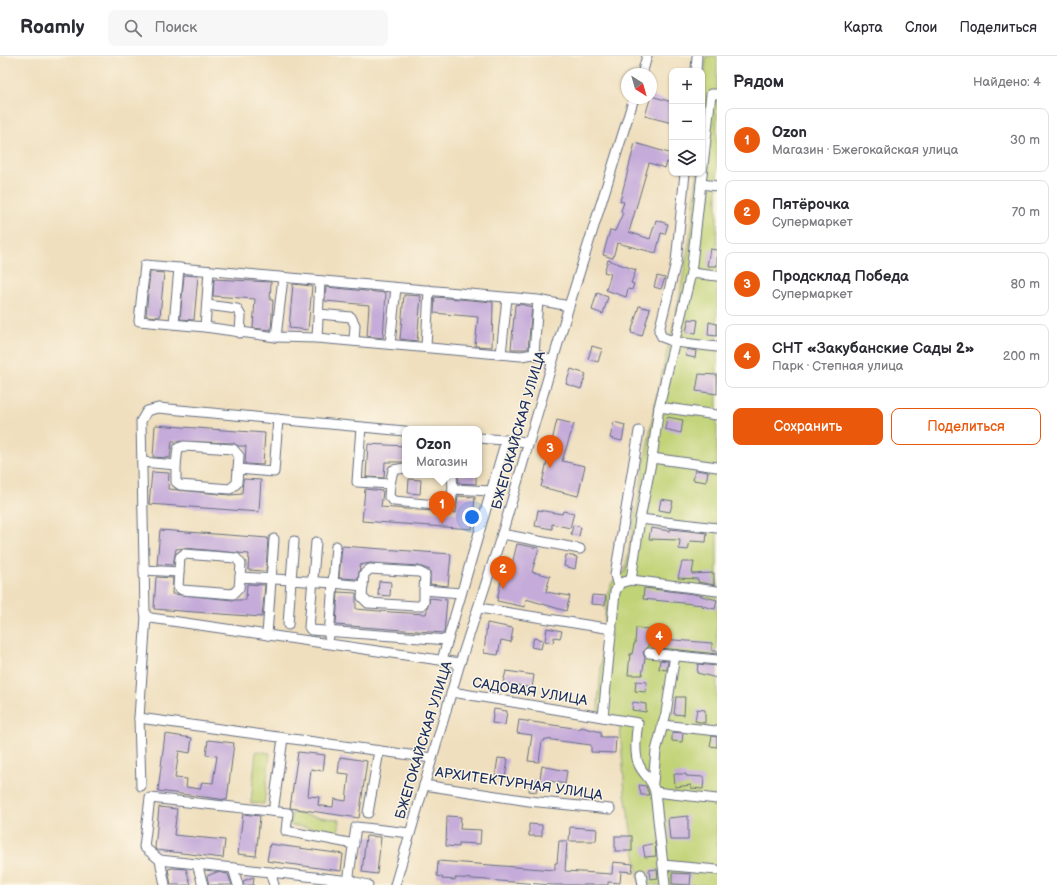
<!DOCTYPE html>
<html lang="ru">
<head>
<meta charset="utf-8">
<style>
  body { margin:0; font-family:"Balsamiq Sans",sans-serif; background:#f7f7f7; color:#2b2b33 }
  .controls { position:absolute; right:12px; top:12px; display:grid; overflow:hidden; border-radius:8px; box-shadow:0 1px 3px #0004 }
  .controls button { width:36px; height:36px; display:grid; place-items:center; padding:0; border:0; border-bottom:1px solid #e1e1e2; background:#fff; color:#2b2b33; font:20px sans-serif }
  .compass { position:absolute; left:621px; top:12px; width:36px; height:36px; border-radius:50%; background:#fff; box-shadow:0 1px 3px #0004; rotate:143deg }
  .you { position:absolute; left:472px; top:461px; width:14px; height:14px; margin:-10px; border:3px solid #fff; border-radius:50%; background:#1a73e8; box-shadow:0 0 0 6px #1a73e833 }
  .badge { display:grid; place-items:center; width:26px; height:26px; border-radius:50%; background:#ea580c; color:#fff; font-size:13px; font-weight:700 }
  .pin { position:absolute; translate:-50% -33px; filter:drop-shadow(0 1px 2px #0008) }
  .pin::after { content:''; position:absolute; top:21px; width:14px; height:12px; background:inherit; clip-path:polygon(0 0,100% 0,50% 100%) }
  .popup { position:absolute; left:402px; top:370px; width:80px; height:52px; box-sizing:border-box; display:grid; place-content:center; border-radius:8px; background:#fff; filter:drop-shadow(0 1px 3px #0005); font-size:13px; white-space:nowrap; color:#7c7c81 }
  .popup b { font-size:15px; color:#2b2b33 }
  .popup::after { content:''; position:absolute; left:50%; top:100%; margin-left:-8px; border:8px solid transparent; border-top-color:#fff }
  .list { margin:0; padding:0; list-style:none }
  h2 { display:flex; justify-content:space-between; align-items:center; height:52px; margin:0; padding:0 16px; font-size:17px }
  h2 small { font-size:13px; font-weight:400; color:#7c7c81 }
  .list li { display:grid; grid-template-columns:26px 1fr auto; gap:12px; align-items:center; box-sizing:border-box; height:64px; margin:0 8px 8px; padding:0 8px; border:1px solid #e1e1e2; border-radius:8px }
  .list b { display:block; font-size:15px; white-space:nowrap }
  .list p { margin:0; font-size:13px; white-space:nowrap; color:#7c7c81 }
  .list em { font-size:13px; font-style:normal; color:#7c7c81 }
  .actions { display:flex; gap:8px; padding:12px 16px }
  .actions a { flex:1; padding:9px 0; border:1px solid #ea580c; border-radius:8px; text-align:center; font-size:14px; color:#ea580c }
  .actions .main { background:#ea580c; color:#fff }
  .icon { flex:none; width:22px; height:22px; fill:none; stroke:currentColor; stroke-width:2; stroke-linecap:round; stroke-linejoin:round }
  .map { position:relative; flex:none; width:717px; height:829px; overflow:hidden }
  header { display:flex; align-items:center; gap:24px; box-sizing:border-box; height:56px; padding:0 20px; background:#fff; border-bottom:1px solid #e1e1e2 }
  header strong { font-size:19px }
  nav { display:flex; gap:22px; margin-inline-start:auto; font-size:14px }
  .search { width:280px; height:36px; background:#f7f7f7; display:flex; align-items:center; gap:10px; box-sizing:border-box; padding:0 14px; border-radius:8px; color:#7c7c81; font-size:15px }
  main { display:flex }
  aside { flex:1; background:#fff }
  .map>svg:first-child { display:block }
  .green { fill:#c1d377; stroke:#6e816a }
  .building { fill:#c5abda }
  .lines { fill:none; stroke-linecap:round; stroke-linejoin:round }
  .minor-casing { stroke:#656d80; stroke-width:11 }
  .minor { stroke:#fff; stroke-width:9 }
  .labels { text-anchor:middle; stroke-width:3; stroke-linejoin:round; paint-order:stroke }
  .street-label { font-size:14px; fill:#1b2f5e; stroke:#fcf5e5 }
</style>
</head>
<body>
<header>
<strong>Roamly</strong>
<div class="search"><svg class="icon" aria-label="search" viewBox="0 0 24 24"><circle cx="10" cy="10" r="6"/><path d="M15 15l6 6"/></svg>Поиск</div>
<nav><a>Карта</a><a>Слои</a><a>Поделиться</a></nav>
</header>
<main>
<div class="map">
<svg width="717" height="829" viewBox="0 0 717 829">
  <rect width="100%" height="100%" fill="#fcf5e5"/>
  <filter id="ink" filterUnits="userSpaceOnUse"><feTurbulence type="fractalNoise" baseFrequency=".025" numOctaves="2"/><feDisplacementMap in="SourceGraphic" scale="8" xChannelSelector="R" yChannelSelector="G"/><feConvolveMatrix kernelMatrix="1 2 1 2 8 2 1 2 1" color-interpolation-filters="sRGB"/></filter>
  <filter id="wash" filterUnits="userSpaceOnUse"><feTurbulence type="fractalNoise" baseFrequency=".012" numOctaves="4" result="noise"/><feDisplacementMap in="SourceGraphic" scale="16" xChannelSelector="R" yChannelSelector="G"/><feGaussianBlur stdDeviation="0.9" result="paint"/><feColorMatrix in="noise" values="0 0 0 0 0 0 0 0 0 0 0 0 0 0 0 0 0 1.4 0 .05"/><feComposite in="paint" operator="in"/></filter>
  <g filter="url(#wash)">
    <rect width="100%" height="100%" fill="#efdfbe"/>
    <g class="green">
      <polygon points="706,0 717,0 717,829 640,829 625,738 620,670 597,661 607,538 613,525 625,516 655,348 678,249 692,171 697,117 702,117 702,63"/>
      <polygon points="256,695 270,697 264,748 251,747"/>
      <polygon points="292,757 340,764 338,776 290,769"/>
    </g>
    <g id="blocks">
      <g class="building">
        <polygon points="651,40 672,46 672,67 645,60"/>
        <polygon points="635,87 672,98 672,107 667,106 665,112 649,107 629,176 650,183 656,164 668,168 665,178 661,177 656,197 617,187 613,202 603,199 610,174 615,175 623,157 621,155 624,146 620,145"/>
        <polygon points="710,193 717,194 717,210 707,210"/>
        <polygon points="608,204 636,214 631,227 634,228 632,234 628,233 626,241 606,234 611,218 604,216"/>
        <polygon points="150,216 164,217 160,261 146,260"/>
        <polygon points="184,219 198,220 194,264 180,263"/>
        <polygon points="657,220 665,222 661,233 654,231"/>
        <polygon points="214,223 271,226 270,244 273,244 271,274 253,272 255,243 213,240"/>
        <polygon points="293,228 312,230 308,274 289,272"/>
        <polygon points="326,231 386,237 383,282 367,280 369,249 325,245"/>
        <polygon points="597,237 608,241 603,258 592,254"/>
        <polygon points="404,239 421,240 417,285 400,283"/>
        <polygon points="435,241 493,246 492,291 475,290 478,261 434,257"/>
        <polygon points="520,248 532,251 528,293 511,293 515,249"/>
        <polygon points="639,250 650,253 642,280 631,277"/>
        <polygon points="689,263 698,264 696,277 686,276"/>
        <polygon points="709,266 717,268 717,280 708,279"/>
        <polygon points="592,290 602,293 598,306 588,303"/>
        <polygon points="687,293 696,295 695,302 686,300"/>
        <polygon points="571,313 586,318 581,333 566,328"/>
        <polygon points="699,318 717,319 717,338 696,335"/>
        <polygon points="667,361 683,364 681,377 665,373"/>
        <polygon points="557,364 574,368 562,405 585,410 578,440 541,431"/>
        <polygon points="614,366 625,369 622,385 610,382"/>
        <polygon points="155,369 265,377 263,409 245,408 246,390 238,390 233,387 172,385 170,402 153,401"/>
        <polygon points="368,388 405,390 405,406 385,406 384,422 366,421"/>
        <polygon points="695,414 708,416 706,426 693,424"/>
        <polygon points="152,416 169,417 168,433 230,439 242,438 243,423 261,424 259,456 149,448"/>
        <polygon points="458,419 476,419 476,428 459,427"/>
        <polygon points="409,423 421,424 420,438 408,437"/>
        <polygon points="365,433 383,435 381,451 445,456 456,457 458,440 475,441 472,473 362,465"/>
        <polygon points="661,443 673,445 670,456 659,454"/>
        <polygon points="538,454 562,458 563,455 574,457 570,472 552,468 552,473 535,470"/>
        <polygon points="573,469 581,471 579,480 571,478"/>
        <polygon points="651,472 670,475 670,473 707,477 706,486 690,485 688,494 679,493 680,484 649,483"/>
        <polygon points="160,474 268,482 266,515 248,514 249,498 184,492 176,493 173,509 157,508"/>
        <polygon points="517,488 539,492 532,516 550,520 546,536 570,540 566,555 526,543 525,551 497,545 502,519 509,520"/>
        <polygon points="342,490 451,498 448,530 430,528 430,514 419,510 370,507 360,509 358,523 339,522"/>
        <polygon points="566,499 577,501 575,513 564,510"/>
        <polygon points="682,506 694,506 692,518 714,517 714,529 698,526 698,523 678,522"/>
        <polygon points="156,521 173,522 172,538 233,544 246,544 247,528 265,529 262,561 154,553"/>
        <polygon points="379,525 391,526 390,540 378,539"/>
        <polygon points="644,532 694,538 717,544 715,553 702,550 703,549 643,543"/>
        <polygon points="338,536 356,537 356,553 391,556 426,558 430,542 447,544 444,577 336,569"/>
        <polygon points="592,539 606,540 605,549 591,548"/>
        <polygon points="487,567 513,572 511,586 501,584 498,599 484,597"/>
        <polygon points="547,572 562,575 560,582 554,581 553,587 545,585"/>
        <polygon points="636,572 650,573 650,583 648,591 643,596 645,602 642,619 628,619 630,598 632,598 634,588 635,588"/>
        <polygon points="534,582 543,584 541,593 531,591"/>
        <polygon points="662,583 712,587 712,595 717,595 717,598 661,592"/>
        <polygon points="660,604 668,605 667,614 659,613"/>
        <polygon points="698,608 717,610 717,622 697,617"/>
        <polygon points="506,615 534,619 532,632 503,627"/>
        <polygon points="636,625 647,626 646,636 635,635"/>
        <polygon points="676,641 685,641 684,659 674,658"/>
        <polygon points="633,646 646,648 646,656 632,654"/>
        <polygon points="494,653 507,655 505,669 492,667"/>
        <polygon points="697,653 705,654 705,667 695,665"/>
        <polygon points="519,664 580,673 581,671 601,676 601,681 616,681 615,697 591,696 591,689 545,683 544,685 542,685 539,706 528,705 532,679 517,677"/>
        <polygon points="672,676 683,677 682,686 672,685"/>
        <polygon points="165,678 192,682 190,697 179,695 175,722 187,723 186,731 200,733 202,726 213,727 217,700 206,699 208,684 234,687 227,744 158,735"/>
        <polygon points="712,680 717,681 717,691 710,690"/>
        <polygon points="298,696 325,699 323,715 311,713 308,740 319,741 318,749 321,750 333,751 334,743 346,745 349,718 338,717 340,701 367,705 359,762 290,752"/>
        <polygon points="498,702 508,703 505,722 495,721"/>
        <polygon points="542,710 567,715 565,728 550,725 550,728 546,728 546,730 539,729"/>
        <polygon points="674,718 686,718 686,720 704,721 703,733 691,732 691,729 675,731"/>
        <polygon points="531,724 538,725 536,736 529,735"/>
        <polygon points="639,729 646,730 649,739 641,739"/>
        <polygon points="159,751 177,753 174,779 225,784 223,802 157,794 155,792"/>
        <polygon points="243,758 260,760 256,800 238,798"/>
        <polygon points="447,760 461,761 460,773 481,774 480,788 459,787 459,791 446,790"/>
        <polygon points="688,760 688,784 670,784 668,762"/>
        <polygon points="529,768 542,769 542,780 529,780"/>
        <polygon points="570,771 597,773 596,785 569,785"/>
        <polygon points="366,780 381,781 377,818 362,816"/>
        <rect x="615" y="780" width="17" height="15"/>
        <polygon points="559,785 567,785 565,815 612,818 613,806 633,808 632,816 621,815 620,827 608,826 608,829 552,829 460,822 455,822 455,824 442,823 442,821 437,820 438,805 555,814 555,807 557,807"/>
        <polygon points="655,787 656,800 645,801 643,790"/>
        <polygon points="270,788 343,798 341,815 267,805"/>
        <polygon points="173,812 186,813 191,829 171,829 168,813"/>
        <polygon points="657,813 658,822 650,823 649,814"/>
        <polygon points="217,816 228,818 232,829 209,829 207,820"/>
        <polygon points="672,817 691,818 690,829 672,828"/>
        <polygon points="254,821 253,829 244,829 243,825"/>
      </g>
    </g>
  </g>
  <g filter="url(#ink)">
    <use href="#blocks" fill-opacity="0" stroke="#656d80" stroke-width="1"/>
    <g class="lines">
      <defs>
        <g id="minor">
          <polyline points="696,15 697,0"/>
          <polyline points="642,18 647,0"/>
          <polyline points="685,117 676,206 659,275 662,281 675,286 717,291"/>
          <polyline points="701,128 717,130"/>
          <polyline points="691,217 717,220"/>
          <polyline points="538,244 534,298 521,300 317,282 276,281 205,271 139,265 145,209 538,244 569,250"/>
          <polyline points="207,249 237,253 241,260 240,277"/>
          <polyline points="319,258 351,261 355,269 354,285"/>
          <polyline points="174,268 179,212"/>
          <polyline points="205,271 209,215"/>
          <polyline points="276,281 283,222"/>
          <polyline points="317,282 320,225"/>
          <polyline points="390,288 396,232"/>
          <polyline points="426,291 429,234"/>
          <polyline points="501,298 507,242"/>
          <polyline points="534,298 552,305"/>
          <polyline points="659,351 717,359"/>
          <polyline points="361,371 357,426 390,428 389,441 394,445 446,450 451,447 453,433 491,435"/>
          <polyline points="405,375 158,352 147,355 141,365 145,556 146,560 151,562 460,607"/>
          <polyline points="479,382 528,386"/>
          <polyline points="652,402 717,411"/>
          <polyline points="142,406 176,409 176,426 180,429 230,433 237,427 238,413 274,416 278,363"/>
          <polyline points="176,409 178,392 184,390 233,393 239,400 238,413"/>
          <polyline points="452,419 453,433"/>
          <polyline points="390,428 393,414 405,412"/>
          <polyline points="640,463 717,472"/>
          <polyline points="502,478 580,493"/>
          <polyline points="316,486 309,571 311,574 448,584"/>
          <polyline points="144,514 179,516 178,531 182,534 233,538 239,532 240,521 291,524 294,485"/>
          <polyline points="179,516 180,501 184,498 236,502 241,508 240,521"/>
          <polyline points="631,524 640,463 652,402 659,351 691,217 711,38 717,38"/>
          <polyline points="618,531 615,519 639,375"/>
          <polyline points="424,534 425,519 419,516 370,513 364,518 362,541 368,547 416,550 420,550 424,546 424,534 461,537"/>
          <polyline points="479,552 612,573"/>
          <polyline points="146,560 139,662 432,702"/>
          <polyline points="288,569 291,524 333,527 336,490"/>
          <polyline points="267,579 274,483"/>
          <polyline points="329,580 333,527 363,530"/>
          <polyline points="649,597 717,604"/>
          <polyline points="442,604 506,384"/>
          <path d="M452 636 638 667C636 678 634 699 639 709 644 720 652 722 655 736L663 809 717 814"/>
          <polyline points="603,661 615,536 620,527 631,524 717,535"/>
          <polyline points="139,662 141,730"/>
          <polyline points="662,669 717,675"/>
          <polyline points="653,726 656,695 666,657 675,599"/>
          <polyline points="424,729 529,745 610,753"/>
          <polyline points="655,736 717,743"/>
          <polyline points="274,749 283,682"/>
          <polyline points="368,757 379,695"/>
          <polyline points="160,804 144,791 150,742 288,757 286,775 354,788"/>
          <polyline points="197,808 203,829"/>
          <polyline points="663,809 665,829"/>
          <polyline points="233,812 238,829"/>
          <polyline points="270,816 274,829"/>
          <polyline points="641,818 643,829"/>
          <polyline points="165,829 160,804 351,825 368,829"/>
          <polyline points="352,829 349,819 356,771 410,777"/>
          <polyline points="395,829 460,607 502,478 569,250 634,42"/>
        </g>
      </defs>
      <use href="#minor" class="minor-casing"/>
      <use href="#minor" class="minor"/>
    </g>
  </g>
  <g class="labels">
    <g class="street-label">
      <text transform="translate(518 374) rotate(-74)" y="5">БЖЕГОКАЙСКАЯ УЛИЦА</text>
      <text transform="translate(530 635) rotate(9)" y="5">САДОВАЯ УЛИЦА</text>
      <text transform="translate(423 684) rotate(-73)" y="5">БЖЕГОКАЙСКАЯ УЛИЦА</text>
      <text transform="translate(519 727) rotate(8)" y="5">АРХИТЕКТУРНАЯ УЛИЦА</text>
    </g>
  </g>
</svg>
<div class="controls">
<button>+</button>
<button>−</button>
<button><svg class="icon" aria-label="layers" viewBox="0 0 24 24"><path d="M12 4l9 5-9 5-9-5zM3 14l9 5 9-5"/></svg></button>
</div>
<svg class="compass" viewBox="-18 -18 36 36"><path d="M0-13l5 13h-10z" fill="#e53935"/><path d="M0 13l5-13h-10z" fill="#7c7c81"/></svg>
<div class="you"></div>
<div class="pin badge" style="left:442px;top:468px">1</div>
<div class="popup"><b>Ozon</b>Магазин</div>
<div class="pin badge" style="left:503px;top:533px">2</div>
<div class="pin badge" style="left:550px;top:412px">3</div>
<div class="pin badge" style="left:659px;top:600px">4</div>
</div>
<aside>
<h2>Рядом<small>Найдено: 4</small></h2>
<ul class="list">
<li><span class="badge">1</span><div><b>Ozon</b><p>Магазин · Бжегокайская улица</p></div><em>30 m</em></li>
<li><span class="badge">2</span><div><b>Пятёрочка</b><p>Супермаркет</p></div><em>70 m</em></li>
<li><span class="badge">3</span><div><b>Продсклад Победа</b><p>Супермаркет</p></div><em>80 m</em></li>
<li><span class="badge">4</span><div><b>СНТ «Закубанские Сады 2»</b><p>Парк · Степная улица</p></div><em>200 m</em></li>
</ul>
<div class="actions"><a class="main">Сохранить</a><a>Поделиться</a></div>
</aside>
</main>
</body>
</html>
